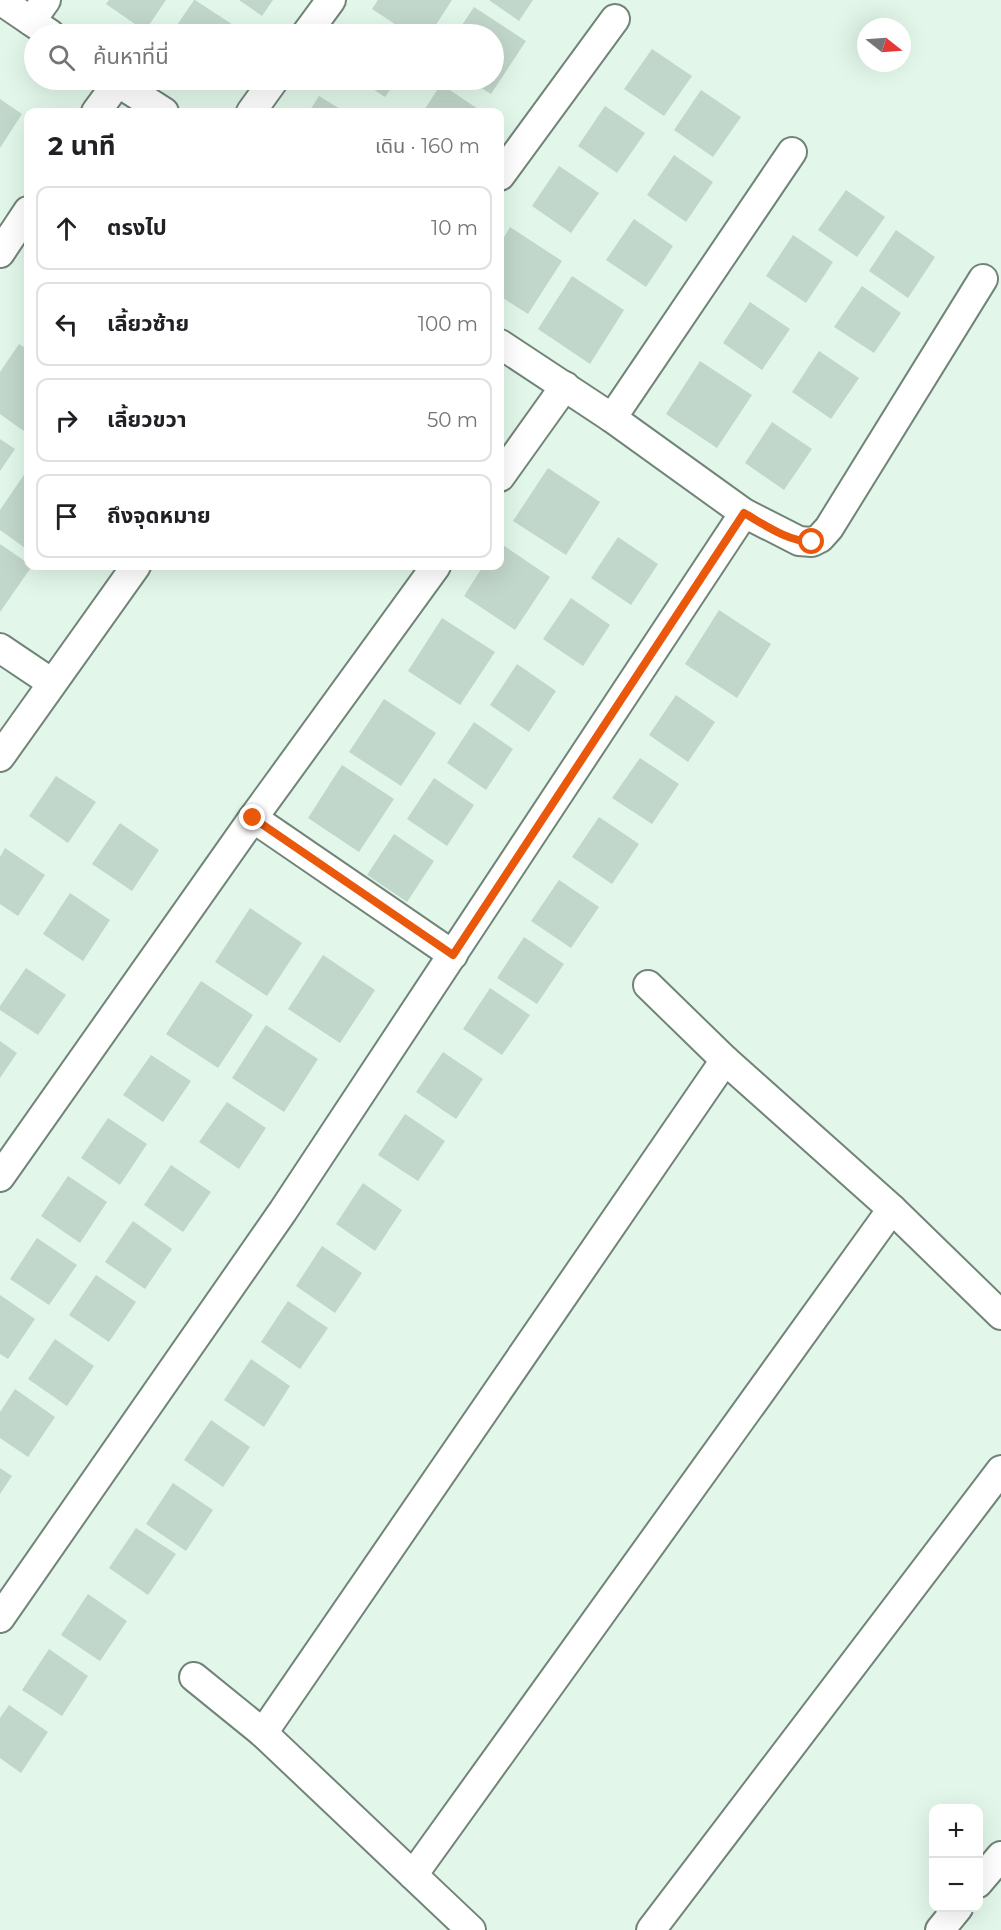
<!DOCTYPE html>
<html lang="th">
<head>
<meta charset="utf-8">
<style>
  body { margin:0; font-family:Montserrat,"Noto Sans Thai",sans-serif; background:#f2f2f2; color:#202124 }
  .controls { position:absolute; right:18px; bottom:18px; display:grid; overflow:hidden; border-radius:12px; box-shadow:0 6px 24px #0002 }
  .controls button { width:54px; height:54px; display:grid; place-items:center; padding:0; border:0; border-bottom:2px solid #e0e0e0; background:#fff; color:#202124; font:30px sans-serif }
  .compass { position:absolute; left:857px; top:18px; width:54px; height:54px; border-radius:50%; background:#fff; box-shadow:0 6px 24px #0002; rotate:107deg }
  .stop { position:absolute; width:18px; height:18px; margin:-14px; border:4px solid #ea580c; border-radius:50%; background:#fff }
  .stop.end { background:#ea580c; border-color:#fff; box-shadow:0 2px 6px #0008 }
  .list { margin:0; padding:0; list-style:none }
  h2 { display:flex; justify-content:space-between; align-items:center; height:78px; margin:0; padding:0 24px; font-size:26px }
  h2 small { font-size:20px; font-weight:400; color:#757577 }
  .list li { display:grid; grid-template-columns:39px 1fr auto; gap:18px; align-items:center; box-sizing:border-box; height:84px; margin:0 12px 12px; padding:0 12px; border:2px solid #e0e0e0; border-radius:12px }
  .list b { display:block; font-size:22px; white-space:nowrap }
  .list em { font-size:20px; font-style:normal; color:#757577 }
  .icon { flex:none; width:33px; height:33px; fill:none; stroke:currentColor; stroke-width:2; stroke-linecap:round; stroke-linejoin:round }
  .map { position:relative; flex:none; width:1001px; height:1930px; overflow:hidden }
  .search { position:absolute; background:#fff; box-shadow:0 6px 24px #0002; left:24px; top:24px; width:480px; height:66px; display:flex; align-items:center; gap:15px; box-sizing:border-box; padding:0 21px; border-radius:33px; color:#757577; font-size:22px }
  .panel { position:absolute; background:#fff; box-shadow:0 6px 24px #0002; left:24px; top:108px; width:480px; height:462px; border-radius:12px }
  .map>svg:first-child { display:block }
  .building { fill:#c2d7cb }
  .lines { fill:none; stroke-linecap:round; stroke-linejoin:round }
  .street-casing { stroke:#718478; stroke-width:32 }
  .street { stroke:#fff; stroke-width:28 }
  .route { stroke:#ea580c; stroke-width:8 }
</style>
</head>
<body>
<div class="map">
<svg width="1001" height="1930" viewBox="0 0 1001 1930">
  <rect width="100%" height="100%" fill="#e2f7ea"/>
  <g class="building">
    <polygon points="109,0 166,0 145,31 106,4"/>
    <polygon points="194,0 195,0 247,34 171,34"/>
    <polygon points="239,0 273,0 262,16"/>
    <polygon points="378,0 452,0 430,34 410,34 372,9"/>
    <polygon points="489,0 533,0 519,21"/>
    <polygon points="474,7 526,41 491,94 469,80 494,80 494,34 456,34"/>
    <polygon points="652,49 692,76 664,116 624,89"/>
    <polygon points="200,80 216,80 211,87"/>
    <polygon points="359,80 397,80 385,97"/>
    <polygon points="441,84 481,111 480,112 423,112"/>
    <polygon points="701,90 741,117 713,157 674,130"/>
    <polygon points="319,96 345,112 309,112"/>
    <polygon points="0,99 22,114 0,148"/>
    <polygon points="605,106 645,133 617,173 578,146"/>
    <polygon points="674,155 713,182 686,222 647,195"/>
    <polygon points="559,166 599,193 571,233 532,206"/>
    <polygon points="846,190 885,217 857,257 818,230"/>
    <polygon points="634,219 673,246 646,287 606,260"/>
    <polygon points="510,227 562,261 528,314 500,296 500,244"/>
    <polygon points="896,230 935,257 908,298 869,271"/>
    <polygon points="793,235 833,262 806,303 766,276"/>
    <polygon points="572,276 624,310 590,364 538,329"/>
    <polygon points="862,286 901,313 874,353 834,327"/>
    <polygon points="750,302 790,329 762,370 723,343"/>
    <polygon points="19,344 28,350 28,434 0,414 0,372"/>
    <polygon points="819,351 859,378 831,419 792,392"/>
    <polygon points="700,361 752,395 717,448 666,414"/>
    <polygon points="772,422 812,449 784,490 745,463"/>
    <polygon points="0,439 15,449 0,471"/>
    <polygon points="548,468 600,502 566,555 513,521"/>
    <polygon points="28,469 28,550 0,530 0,510"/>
    <polygon points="618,537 658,564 631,605 591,578"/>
    <polygon points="500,543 550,577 515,630 464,596 483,566 500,566"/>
    <polygon points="0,544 32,566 0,612"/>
    <polygon points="571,598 610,625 583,666 543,639"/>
    <polygon points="719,610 771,644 737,698 685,664"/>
    <polygon points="442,618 495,652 460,705 408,671"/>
    <polygon points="517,664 556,691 529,732 490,705"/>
    <polygon points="676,695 715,722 688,762 649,735"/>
    <polygon points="384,699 436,733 401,786 349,752"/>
    <polygon points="474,722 513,749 486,790 447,763"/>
    <polygon points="640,758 679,784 652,824 612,798"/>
    <polygon points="342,765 394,799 359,852 308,818"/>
    <polygon points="56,776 96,802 68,843 29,816"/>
    <polygon points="434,778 474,805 447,846 407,819"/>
    <polygon points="599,817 639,844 612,884 572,857"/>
    <polygon points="120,823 159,850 132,891 92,864"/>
    <polygon points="394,834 434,861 407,902 367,875"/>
    <polygon points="5,848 45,875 18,916 0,904 0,857"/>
    <polygon points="559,880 599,907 571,948 531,921"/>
    <polygon points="70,893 110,920 83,961 43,934"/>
    <polygon points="250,908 302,943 267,996 215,962"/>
    <polygon points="524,937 564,964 537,1004 497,978"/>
    <polygon points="323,955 375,990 340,1043 288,1009"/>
    <polygon points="26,968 66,995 38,1035 0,1010 0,1006"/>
    <polygon points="201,981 253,1015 218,1068 166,1034"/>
    <polygon points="490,988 530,1015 502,1055 463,1029"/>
    <polygon points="266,1025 318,1059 284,1112 232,1078"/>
    <polygon points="0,1041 17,1053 0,1078"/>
    <polygon points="443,1052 483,1079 456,1119 416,1092"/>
    <polygon points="151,1055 191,1081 163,1122 123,1095"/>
    <polygon points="227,1102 266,1128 239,1169 199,1142"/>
    <polygon points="405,1114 445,1141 418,1181 378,1155"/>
    <polygon points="108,1118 147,1144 120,1185 81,1158"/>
    <polygon points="171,1165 211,1192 183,1232 144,1205"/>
    <polygon points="68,1176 107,1202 80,1243 41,1216"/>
    <polygon points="363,1183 402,1210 375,1251 336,1224"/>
    <polygon points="133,1221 172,1249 145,1289 105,1262"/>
    <polygon points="37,1238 77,1265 49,1305 10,1279"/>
    <polygon points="322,1246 362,1273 335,1313 296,1286"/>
    <polygon points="96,1275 136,1302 109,1342 69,1315"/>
    <polygon points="0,1295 35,1319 8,1359 0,1354"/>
    <polygon points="288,1301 328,1328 300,1369 261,1342"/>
    <polygon points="55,1339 94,1366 67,1406 28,1379"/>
    <polygon points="251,1359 290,1386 264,1427 224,1400"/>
    <polygon points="15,1389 55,1417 28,1457 0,1438 0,1412"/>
    <polygon points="211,1420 250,1447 223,1487 184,1460"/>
    <polygon points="0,1468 12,1476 0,1494"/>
    <polygon points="173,1483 213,1510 186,1551 146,1524"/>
    <polygon points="136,1528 176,1554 148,1595 109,1568"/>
    <polygon points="88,1594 127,1621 100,1661 61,1635"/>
    <polygon points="49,1649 88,1676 62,1716 22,1690"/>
    <polygon points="9,1705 48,1732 21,1773 0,1758 0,1718"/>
  </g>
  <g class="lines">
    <defs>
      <g id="street">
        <polyline points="0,0 50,34"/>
        <polyline points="31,21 46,0"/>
        <polyline points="306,34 331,0"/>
        <polyline points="114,80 164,112"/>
        <polyline points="96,112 118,82"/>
        <polyline points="251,112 274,80"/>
        <polyline points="500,176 615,19"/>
        <polyline points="0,253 28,211"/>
        <polyline points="500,344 612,418 744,513 799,541 812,542 820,538 829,528 983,279"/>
        <polyline points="612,418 792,152"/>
        <polyline points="500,477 565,386"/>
        <polyline points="0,648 52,683"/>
        <polyline points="0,757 136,566"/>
        <polyline points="253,818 453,955"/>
        <polyline points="648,985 725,1060 892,1209 1001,1315"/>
        <polyline points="0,1177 253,818 436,566"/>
        <polyline points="0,1618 283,1211 744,513"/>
        <polyline points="194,1677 263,1733 471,1930"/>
        <polyline points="263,1733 725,1060"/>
        <polyline points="413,1875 892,1209"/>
        <polyline points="978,1883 1001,1856"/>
        <polyline points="651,1930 1001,1470"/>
        <polyline points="940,1930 958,1908"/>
      </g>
    </defs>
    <use href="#street" class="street-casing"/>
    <use href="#street" class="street"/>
  </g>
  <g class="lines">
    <path class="route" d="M253 818 453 955 744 513C765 525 787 541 812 542"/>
  </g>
</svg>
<div class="controls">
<button>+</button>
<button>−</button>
</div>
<svg class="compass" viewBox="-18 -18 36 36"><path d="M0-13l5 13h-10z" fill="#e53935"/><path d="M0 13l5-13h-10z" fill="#757577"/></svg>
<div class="stop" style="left:812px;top:542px"></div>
<div class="stop end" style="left:253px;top:818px"></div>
<div class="search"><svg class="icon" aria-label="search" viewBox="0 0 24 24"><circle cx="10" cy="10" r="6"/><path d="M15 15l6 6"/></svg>ค้นหาที่นี่</div>
<section class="panel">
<h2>2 นาที<small>เดิน · 160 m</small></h2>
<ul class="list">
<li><svg class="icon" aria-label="ahead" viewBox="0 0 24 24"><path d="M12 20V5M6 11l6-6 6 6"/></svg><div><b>ตรงไป</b></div><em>10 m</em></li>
<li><svg class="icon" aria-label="left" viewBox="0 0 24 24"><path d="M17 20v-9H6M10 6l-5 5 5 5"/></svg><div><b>เลี้ยวซ้าย</b></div><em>100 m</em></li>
<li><svg class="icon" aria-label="right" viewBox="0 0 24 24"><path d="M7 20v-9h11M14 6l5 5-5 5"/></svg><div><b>เลี้ยวขวา</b></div><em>50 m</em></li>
<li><svg class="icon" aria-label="arrive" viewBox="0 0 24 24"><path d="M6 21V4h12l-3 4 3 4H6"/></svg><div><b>ถึงจุดหมาย</b></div></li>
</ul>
</section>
</div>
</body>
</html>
